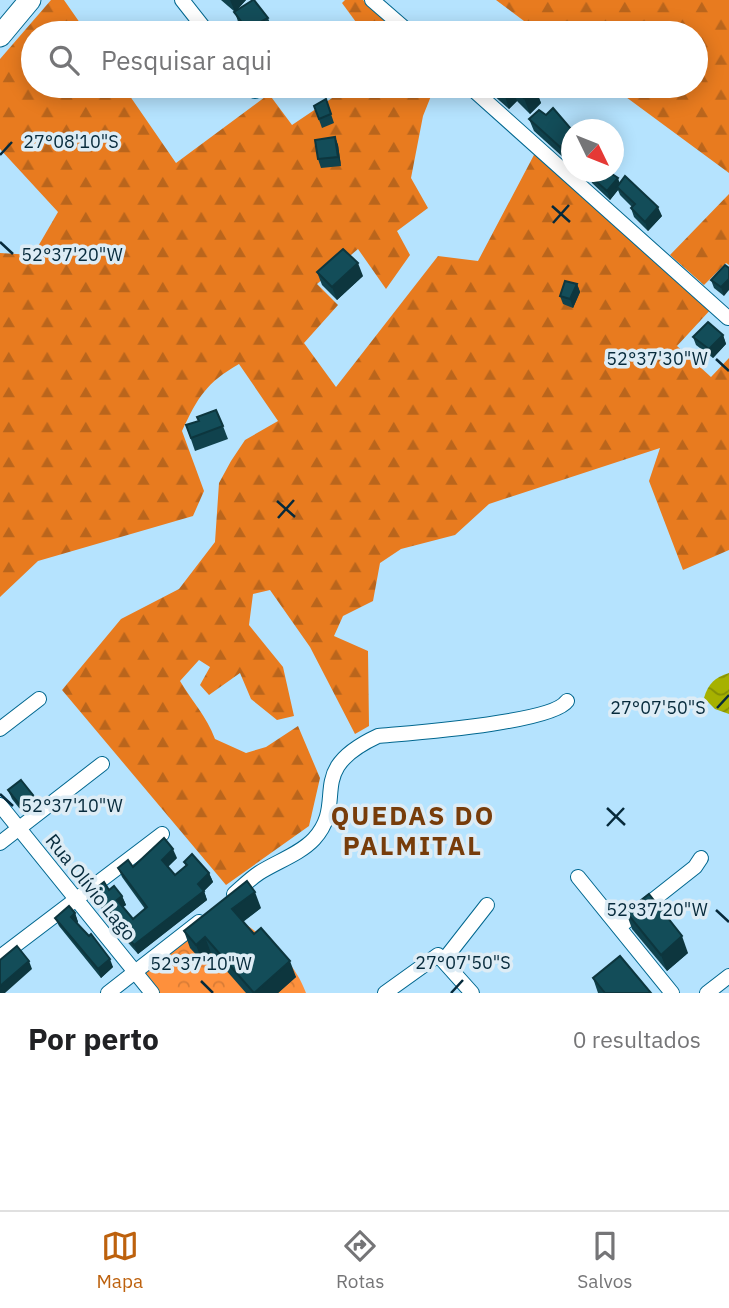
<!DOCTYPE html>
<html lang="pt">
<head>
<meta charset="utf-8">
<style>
  body { margin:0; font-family:"IBM Plex Sans",sans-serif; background:#f6f6f6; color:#202124 }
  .compass { position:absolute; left:561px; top:119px; width:63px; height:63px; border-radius:50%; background:#fff; box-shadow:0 4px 18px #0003; rotate:133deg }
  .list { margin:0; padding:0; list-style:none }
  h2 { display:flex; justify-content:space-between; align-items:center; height:91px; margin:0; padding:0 28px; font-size:30px }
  h2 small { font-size:23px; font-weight:400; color:#757577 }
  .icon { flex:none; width:38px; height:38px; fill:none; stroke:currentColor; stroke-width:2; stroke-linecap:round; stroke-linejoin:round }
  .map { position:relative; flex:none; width:729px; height:993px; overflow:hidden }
  .search { position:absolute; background:#fff; box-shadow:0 4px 18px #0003; left:21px; right:21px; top:21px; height:77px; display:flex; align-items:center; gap:18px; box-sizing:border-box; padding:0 24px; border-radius:38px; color:#757577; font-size:26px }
  .sheet { height:217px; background:#fff }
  nav { display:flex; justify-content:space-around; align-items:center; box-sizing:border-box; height:98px; border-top:2px solid #e0e0e0; background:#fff; font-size:19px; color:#757577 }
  nav a { display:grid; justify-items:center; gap:4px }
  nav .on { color:#bd610d }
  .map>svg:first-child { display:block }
  .forest { fill:url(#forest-firs) }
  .park { fill:url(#park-crowns) }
  .water { fill:url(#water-waves) }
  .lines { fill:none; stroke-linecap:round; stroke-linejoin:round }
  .minor-casing { stroke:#01678f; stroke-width:16 }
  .highway-casing { stroke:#01678f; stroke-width:23 }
  .minor { stroke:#fff; stroke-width:14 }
  .highway { stroke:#fff; stroke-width:21 }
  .wall { fill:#10424d }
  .shaded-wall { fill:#0d363e }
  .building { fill:#134d59; stroke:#0d363e; stroke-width:2 }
  .ticks { fill:none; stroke:#062a3b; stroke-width:2.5 }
  .labels { text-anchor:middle; stroke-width:7; stroke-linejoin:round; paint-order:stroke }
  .street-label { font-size:19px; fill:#062a3b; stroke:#ddecf5 }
  .district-label { font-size:26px; font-weight:bold; letter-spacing:2px; fill:#773c0a; stroke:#ddecf5 }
  .ticks-label { font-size:18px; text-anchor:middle; fill:#062a3b; stroke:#ddecf5; stroke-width:7; stroke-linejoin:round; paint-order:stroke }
</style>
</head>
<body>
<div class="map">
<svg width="729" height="993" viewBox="0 0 729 993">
  <defs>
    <pattern id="forest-firs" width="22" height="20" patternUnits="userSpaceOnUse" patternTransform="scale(1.75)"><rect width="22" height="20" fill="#e87b1f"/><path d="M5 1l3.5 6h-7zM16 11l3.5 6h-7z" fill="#ba651c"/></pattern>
    <pattern id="park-crowns" width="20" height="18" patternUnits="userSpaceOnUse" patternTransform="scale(1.75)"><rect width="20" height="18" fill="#fe903c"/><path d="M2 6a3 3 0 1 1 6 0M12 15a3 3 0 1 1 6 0" fill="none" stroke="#d87c36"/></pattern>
    <pattern id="water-waves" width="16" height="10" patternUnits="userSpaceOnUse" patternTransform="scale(1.75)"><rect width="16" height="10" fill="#a6b100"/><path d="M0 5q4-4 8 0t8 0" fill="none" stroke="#859004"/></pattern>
  </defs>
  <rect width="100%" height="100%" fill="#b5e3fe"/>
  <g class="forest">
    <path d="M51 0H64L87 33H33V86H123L176 163 269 94 292 125 350 86H435L423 116 411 178 428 208 397 231 410 255 386 289 358 249 317 284 338 305 304 343 336 387 438 256 478 261 535 153 712 308 677 346 711 377 729 358V550L683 570 649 481 660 448 489 504 455 535 401 549 380 563 373 601 343 616 334 636 368 651 369 726 355 734 310 647 270 590 253 594 249 625 283 667 294 716 277 720 251 699 240 673 209 695 200 685 210 667 199 660 180 681C193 703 206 715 215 739L246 753 266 747 298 726 320 778 309 826 226 885 62 690 121 619 179 589 215 542 219 483 231 461 245 440 278 421 239 364C206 383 198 397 182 431L204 491 193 516 38 561 0 597V253L33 255 58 212 0 149V59Z"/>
    <polygon points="345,0 363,0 399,33 364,33 342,3"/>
    <polygon points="496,0 729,0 729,173 611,86 696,86 696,33 540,33"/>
    <polygon points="729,194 729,265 726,263 704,285 670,255"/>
  </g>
  <path class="park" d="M224 909C257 932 292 954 306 993H159L143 972Z"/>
  <path class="water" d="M729 673V714L715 709 704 698C708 684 715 677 729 673Z"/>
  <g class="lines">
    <defs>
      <g id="minor">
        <polyline points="182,0 208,33"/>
        <polyline points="372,0 410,33"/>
        <polyline points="250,86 255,91"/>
        <polyline points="469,86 728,318"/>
        <polyline points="0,729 39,699"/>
        <polyline points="0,805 152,993"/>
        <polyline points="0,843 102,764"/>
        <polyline points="578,877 672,993"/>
        <path d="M234 894C242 887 250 879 259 873 276 862 300 854 314 839 349 800 303 771 378 736 409 733 552 723 567 701"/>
        <polyline points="619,927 695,867 701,858"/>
        <polyline points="0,957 162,834"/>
        <polyline points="444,960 487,905"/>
        <polyline points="108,993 199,922"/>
        <polyline points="385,993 438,955 472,993"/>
        <polyline points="707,993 729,976"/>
      </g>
      <polyline id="highway" points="0,36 30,0"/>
    </defs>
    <use href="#minor" class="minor-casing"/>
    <use href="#highway" class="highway-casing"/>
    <use href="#minor" class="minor"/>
    <use href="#highway" class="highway"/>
  </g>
  <g class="wall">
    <polygon points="221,0 246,0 235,12 268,18 273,31 268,33 245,33 239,25 235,12"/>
    <polygon points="483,86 534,86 541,103 530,114 517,101 509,109"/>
    <polygon points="326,99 334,123 322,128 314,106"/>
    <polygon points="546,115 571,130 571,152 565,159 534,131 529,119"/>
    <polygon points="335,137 338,145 341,166 321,168 318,159"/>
    <polygon points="589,175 619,184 662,216 648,231 634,217 631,208 632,207 620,195 618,190 610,200 592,183"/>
    <polygon points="725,265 724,296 714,288 711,280"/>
    <polygon points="317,272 363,276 337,300 322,285"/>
    <polygon points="577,284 580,292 573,308 563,304 560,296"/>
    <polygon points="723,335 726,344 713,358 696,345 693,337"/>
    <polygon points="198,421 223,426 228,439 195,451 186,425"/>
    <polygon points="8,790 33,795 36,803 23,813 12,799"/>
    <polygon points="177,858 168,867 175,875 186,866 184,862 209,873 213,882 204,891 207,900 138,954 123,937 120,928 95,902 91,892 109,890 122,896 126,905 123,907 133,919 145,909 122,877 118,868 133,867"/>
    <polygon points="261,908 243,922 296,977 278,993 246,993 211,953 202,961 190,948 184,931"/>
    <polygon points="626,912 688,953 667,971 632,929"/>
    <polygon points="75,913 78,922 77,923 113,967 101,978 59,926 55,918"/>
    <polygon points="593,978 651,993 598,993"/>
  </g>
  <g class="shaded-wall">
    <polygon points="230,0 246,0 235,12"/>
    <polygon points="511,86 517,101 509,109 504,93"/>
    <polygon points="535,87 541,103 530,114 524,98"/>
    <polygon points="335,137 338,145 341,166 338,157"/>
    <polygon points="567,140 571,152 565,159 560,147"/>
    <polygon points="618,178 621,187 617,187 618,190 610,200 607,191"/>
    <polygon points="658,207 662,216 648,231 645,222"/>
    <polygon points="358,263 363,276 337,300 332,287"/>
    <polygon points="729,279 729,290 724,296 721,287"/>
    <polygon points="577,284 580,292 573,308 570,299"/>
    <polygon points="723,335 726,344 713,358 709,349"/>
    <polygon points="33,795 36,803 23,813 20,805"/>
    <polygon points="173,849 177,858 165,869 162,860"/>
    <polygon points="209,873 213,882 202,893 198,884"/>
    <polygon points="204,891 207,900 138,954 134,945"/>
    <polygon points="255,892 261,908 238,925 232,909"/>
    <polygon points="122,896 126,905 120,909 117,900"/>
    <polygon points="75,913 78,922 74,926 71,917"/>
    <polygon points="682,936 688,953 667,971 661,955"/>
    <polygon points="205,937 211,953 202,961 196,945"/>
    <polygon points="110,959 113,967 101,978 98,969"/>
    <polygon points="29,961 32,969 5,993 0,993 0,986"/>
    <polygon points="290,961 296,977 278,993 254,993"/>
  </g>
  <g class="building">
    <polygon points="253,0 254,0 268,18 247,29 234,12"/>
    <polygon points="453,24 463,33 443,33"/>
    <polygon points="495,86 511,86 504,93"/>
    <polygon points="512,86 534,86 535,87 524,98"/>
    <polygon points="326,99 331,114 319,119 314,106"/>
    <polygon points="553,108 572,130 571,145 567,140 560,147 529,119 539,110 546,115"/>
    <polygon points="335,137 338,157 318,159 315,140"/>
    <polygon points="592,172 609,172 618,178 607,191 589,175"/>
    <polygon points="625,176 658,207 645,222 631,208 635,204 617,187"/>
    <polygon points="343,249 358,263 332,287 317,272"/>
    <polygon points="725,265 729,268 729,279 721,287 711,280"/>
    <polygon points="565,281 577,284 570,299 560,296"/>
    <polygon points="708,322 723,335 709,349 693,337"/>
    <polygon points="216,410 223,426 191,438 186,425 199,421 197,417"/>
    <polygon points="21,780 33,795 20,805 8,790"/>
    <polygon points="164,838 173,849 162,860 175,875 187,865 184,862 192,854 209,873 198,884 204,891 134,945 120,928 123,925 91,892 104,882 109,890 114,886 122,896 117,900 133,919 147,907 118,868 128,860 133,867"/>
    <polygon points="247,881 255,892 232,909 254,934 261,928 290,961 254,993 205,937 196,945 184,931"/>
    <polygon points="649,894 682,936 661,955 626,912"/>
    <polygon points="69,906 75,913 71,917 89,936 91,934 110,959 98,969 55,918"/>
    <polygon points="17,946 29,961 0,986 0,960"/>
    <polygon points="620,956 651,993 605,993 593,978"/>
  </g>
  <path class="ticks" d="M0 155 12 142M552 206 570 222M553 223 569 205M0 242 13 254M716 359 729 371M277 501 295 517M278 518 294 500M717 708 729 695M0 794 13 806M607 808 625 825M607 826 624 808M716 910 729 922M201 981 213 993M451 993 463 980"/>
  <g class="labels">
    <g class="street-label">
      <text transform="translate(91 887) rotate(51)" y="7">Rua Olívio Lago</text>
    </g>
    <g class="district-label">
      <text x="413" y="825">QUEDAS DO<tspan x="413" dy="30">PALMITAL</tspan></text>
    </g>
  </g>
  <g class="ticks-label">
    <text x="71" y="148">27°08'10"S</text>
    <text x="72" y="261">52°37'20"W</text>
    <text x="657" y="365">52°37'30"W</text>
    <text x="658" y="714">27°07'50"S</text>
    <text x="72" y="812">52°37'10"W</text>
    <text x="657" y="916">52°37'20"W</text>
    <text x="463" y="969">27°07'50"S</text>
    <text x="201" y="970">52°37'10"W</text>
  </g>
</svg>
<svg class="compass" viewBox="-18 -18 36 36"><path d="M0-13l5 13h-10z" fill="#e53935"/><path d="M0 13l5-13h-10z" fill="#757577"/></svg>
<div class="search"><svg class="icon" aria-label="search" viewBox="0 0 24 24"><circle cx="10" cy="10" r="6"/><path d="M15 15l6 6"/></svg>Pesquisar aqui</div>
</div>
<section class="sheet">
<h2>Por perto<small>0 resultados</small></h2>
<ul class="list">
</ul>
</section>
<nav>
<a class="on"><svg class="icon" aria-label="map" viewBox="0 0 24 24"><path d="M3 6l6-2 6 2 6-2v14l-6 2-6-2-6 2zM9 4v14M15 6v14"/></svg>Mapa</a>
<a><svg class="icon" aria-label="directions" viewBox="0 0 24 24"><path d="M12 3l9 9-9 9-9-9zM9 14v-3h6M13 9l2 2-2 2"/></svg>Rotas</a>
<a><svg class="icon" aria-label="saved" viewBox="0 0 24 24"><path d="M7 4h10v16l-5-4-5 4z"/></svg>Salvos</a>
</nav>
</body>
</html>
